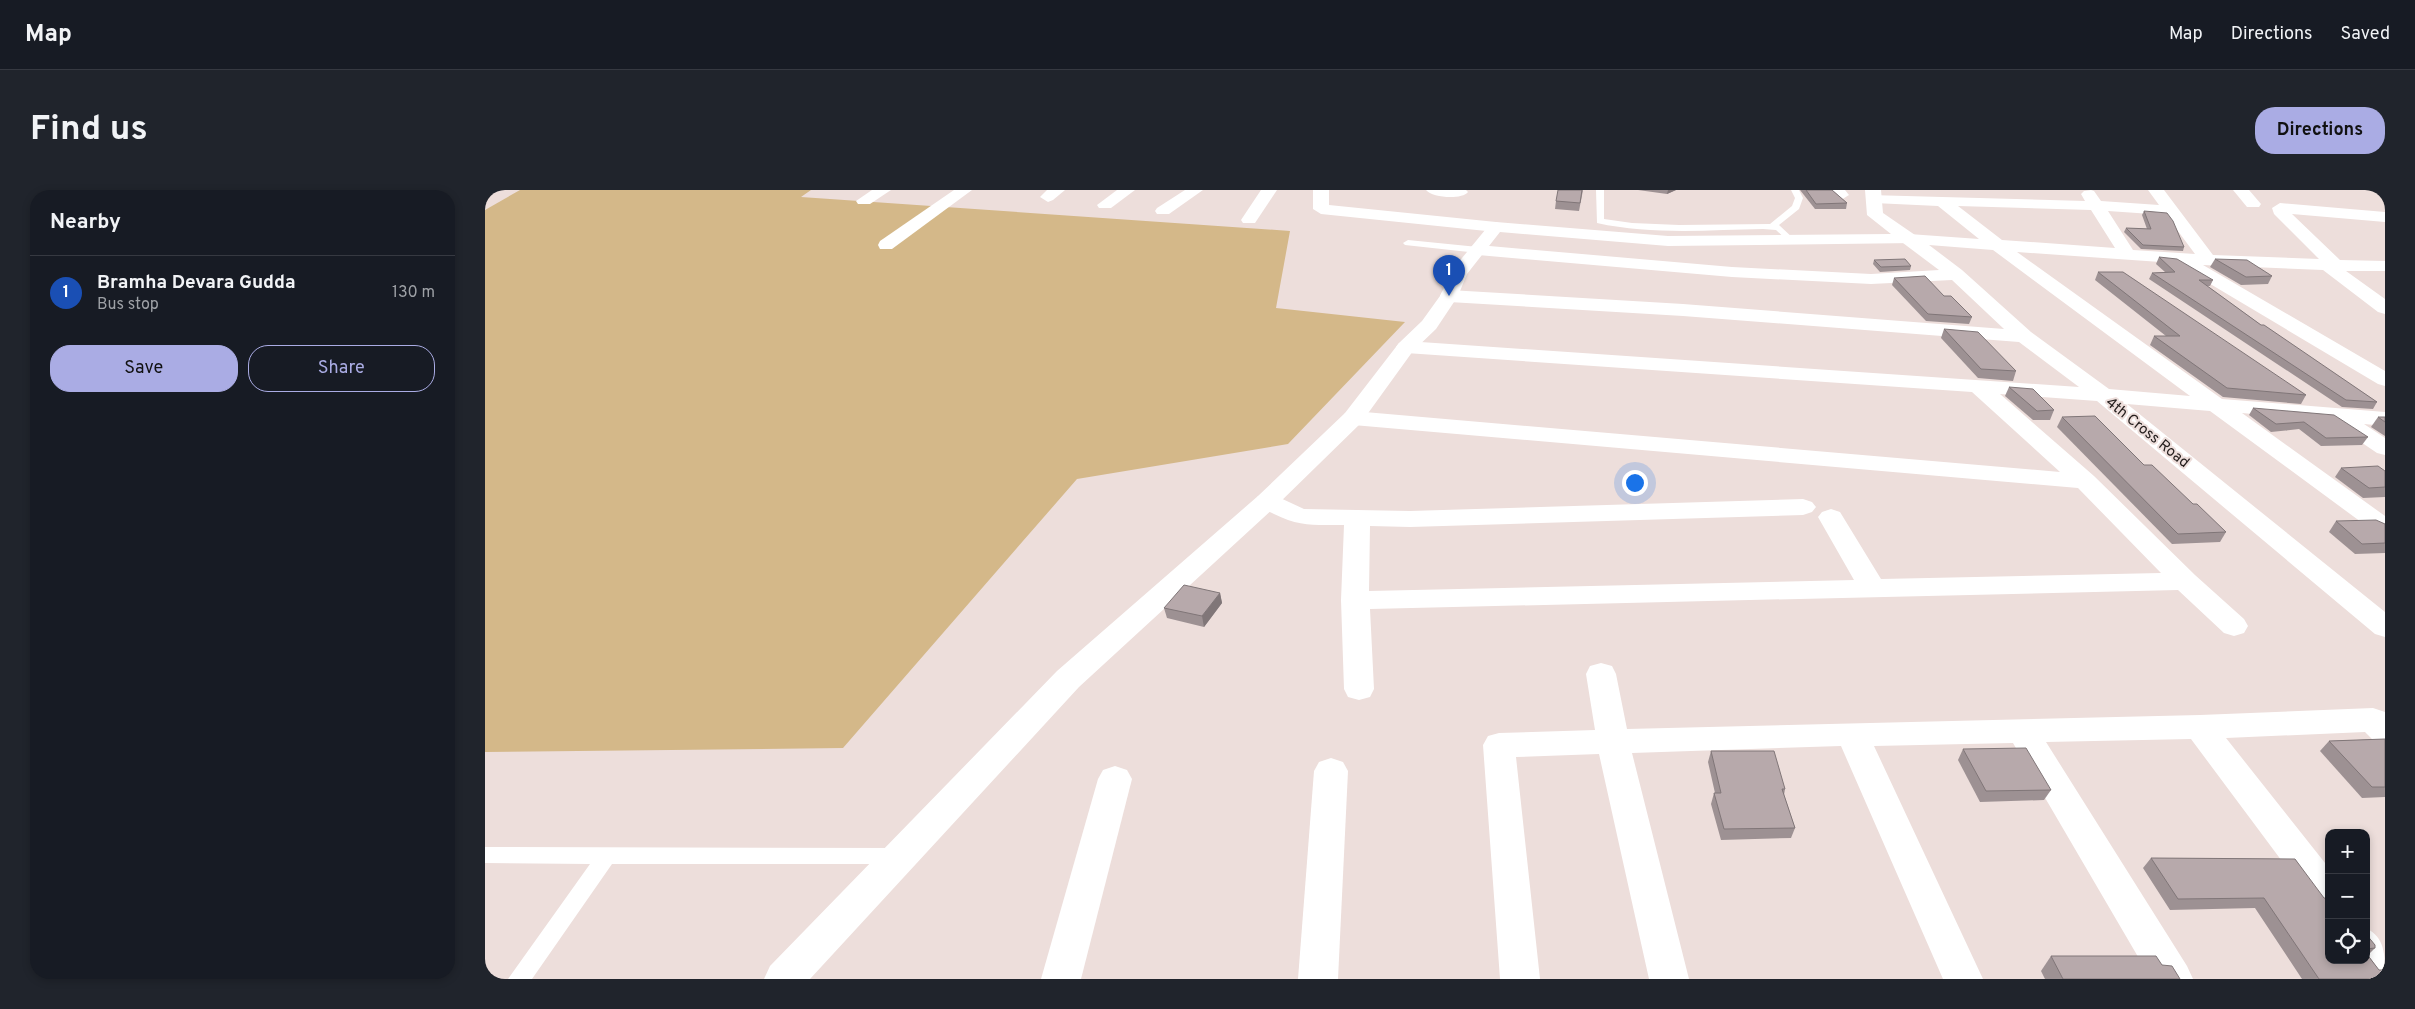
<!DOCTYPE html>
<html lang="en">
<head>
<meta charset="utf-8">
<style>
  body { margin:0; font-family:Overpass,sans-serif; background:#20242c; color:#f1f3f6 }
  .controls { position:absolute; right:15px; bottom:15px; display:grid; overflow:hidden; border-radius:10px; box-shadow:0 2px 8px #0003 }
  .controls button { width:45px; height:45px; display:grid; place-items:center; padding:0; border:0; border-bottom:1px solid #363941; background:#171b24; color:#f1f3f6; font:25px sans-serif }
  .you { position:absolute; left:1149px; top:292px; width:18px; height:18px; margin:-12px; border:4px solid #fff; border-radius:50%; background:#1a73e8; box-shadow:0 0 0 8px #1a73e833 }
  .badge { display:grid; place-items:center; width:32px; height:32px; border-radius:50%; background:#aaace4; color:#fff; font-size:16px; font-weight:700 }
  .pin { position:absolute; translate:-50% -41px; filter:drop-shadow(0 1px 2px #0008) }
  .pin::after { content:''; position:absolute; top:26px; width:18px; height:15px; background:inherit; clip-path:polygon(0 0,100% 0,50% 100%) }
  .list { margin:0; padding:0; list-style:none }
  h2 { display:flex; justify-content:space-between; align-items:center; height:65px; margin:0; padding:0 20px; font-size:21px }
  h2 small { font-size:16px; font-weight:400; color:#9ea1a6 }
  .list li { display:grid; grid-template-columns:32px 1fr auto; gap:15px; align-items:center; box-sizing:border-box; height:75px; padding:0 20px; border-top:1px solid #363941 }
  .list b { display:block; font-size:19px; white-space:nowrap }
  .list p { margin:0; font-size:16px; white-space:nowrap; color:#9ea1a6 }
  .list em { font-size:16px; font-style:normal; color:#9ea1a6 }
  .actions { display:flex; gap:10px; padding:15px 20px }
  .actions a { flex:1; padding:11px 0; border:1px solid #aaace4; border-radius:20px; text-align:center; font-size:18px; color:#aaace4 }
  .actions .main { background:#aaace4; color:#111 }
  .icon { flex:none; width:28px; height:28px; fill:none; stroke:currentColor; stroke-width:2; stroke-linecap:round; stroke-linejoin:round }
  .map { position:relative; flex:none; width:1900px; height:789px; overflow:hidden; border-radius:20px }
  header { display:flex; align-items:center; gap:30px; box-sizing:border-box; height:70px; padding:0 25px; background:#171b24; border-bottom:1px solid #363941 }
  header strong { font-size:24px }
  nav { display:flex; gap:28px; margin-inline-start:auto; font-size:18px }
  .intro { display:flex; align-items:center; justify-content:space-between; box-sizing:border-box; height:120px; padding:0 30px }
  h1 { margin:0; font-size:35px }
  .button { padding:12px 22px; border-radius:20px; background:#aaace4; color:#111; font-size:18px; font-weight:700 }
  main { display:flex; gap:30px; padding:0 30px }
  aside { flex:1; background:#171b24; border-radius:20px; box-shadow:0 2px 8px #0003 }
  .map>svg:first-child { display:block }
  .green { fill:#d4b889 }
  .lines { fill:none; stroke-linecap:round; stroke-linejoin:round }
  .service { fill:#fff; fill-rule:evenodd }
  .minor { fill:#fff; fill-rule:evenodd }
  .tertiary { fill:#fff; fill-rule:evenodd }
  .wall { fill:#9d9193 }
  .shaded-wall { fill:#807678 }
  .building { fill:#b7a9ab; stroke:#807678 }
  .labels { text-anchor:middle; stroke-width:4; stroke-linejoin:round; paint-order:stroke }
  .street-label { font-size:15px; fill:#26201f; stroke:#eddedb }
</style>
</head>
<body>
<header>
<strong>Map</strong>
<nav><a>Map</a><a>Directions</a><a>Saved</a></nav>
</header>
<div class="intro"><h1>Find us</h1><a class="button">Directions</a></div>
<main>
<aside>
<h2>Nearby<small></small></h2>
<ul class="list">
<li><span class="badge" style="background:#1a4fb4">1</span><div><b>Bramha Devara Gudda</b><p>Bus stop</p></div><em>130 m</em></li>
</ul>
<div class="actions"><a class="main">Save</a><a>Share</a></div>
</aside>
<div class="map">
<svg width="1900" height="789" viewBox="0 0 1900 789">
  <rect width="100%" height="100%" fill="#eddedb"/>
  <polygon class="green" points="35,0 326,0 316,7 805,41 791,118 920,132 803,254 592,289 358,558 0,562 0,20"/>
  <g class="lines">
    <g class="service">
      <path d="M1111 0H1119V29L1147 33 1194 35 1285 34 1307 16 1310 8 1306 0H1314L1318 8 1314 19 1294 35 1310 50 1305 53 1291 40 1278 39C1223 40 1166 45 1112 33Z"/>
      <polygon points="923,50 993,57 998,60 993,63 920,55 918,53"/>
      <polygon points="0,657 413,658 420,660 423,666 420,672 413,674 127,674 47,789 23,789 105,674 0,673"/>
    </g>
    <g class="minor">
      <polygon points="387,0 406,0 385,14 373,14 371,11"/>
      <polygon points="469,0 487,0 407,59 395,59 393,55 395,51"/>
      <polygon points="562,0 580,0 568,10 563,12 555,7"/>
      <polygon points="632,0 650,0 626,18 614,18 612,15"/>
      <polygon points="700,0 718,0 684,24 672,24 670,21 672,18"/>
      <polygon points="776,0 792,0 770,33 758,33 756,30"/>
      <polygon points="828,0 844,0 844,15 1011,32 1017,34 1019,37 1017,40 1011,42 836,24 828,19"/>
      <path d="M941 0H981L983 2C977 10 947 8 941 0Z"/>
      <polygon points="1343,0 1360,0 1364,5 1356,10 1351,8"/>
      <path d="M1606 0 1609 1 1616 11 1674 15 1663 0H1679L1728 65 1834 69 1789 24 1787 18 1795 13 1900 22V32L1807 24 1855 70 1900 71V81H1861L1900 109V124L1893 122 1838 80 1718 75 1900 181V196L1893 194 1690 73 1532 62 1737 209 1900 222V236L1879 234 1900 248V265L1892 263 1845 231 1757 223 1900 326V346L1891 343 1725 221 1642 214 1900 422V447L1890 444 1612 211 1515 204 1609 286 1710 385 1759 429 1763 436 1759 443 1749 446 1739 443 1693 400 885 419 889 499 885 507 874 510 863 507 859 499 856 410 859 335C831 335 815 337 789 324 781 320 774 318 770 311L773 306 782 304 791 306 819 319 925 321 1318 309 1327 312 1331 317 1327 322 1318 325 925 337 885 336 884 401 1369 390 1333 327 1337 322 1346 319 1355 322 1396 389 1676 383 1593 298 868 235 860 233 857 228 860 223 868 221 1575 282 1487 202 921 163 914 161 911 157 914 153 921 151 1594 197 1534 152 1198 126 964 112 957 110 955 106 957 102 964 100 1198 114 1519 139 1467 90 1386 94 1247 87 993 65 987 64 984 60 987 56 993 55 1247 77 1386 84 1454 80 1418 53 1416 49 1418 45 1424 44 1494 49 1453 16 1389 13 1381 8 1384 5 1600 11 1596 4 1599 1ZM1473 16 1606 20 1630 58 1517 50ZM1623 21 1681 25 1710 64 1648 60ZM1444 55 1508 60 1705 206 1624 199 1546 142 1477 80Z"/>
      <polygon points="1748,0 1764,0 1776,14 1774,17 1762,17"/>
      <polygon points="1116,473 1127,476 1131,484 1142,539 1715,525 1888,518 1900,522 1900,554 1889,551 1880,542 1741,548 1844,678 1844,722 1831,717 1706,549 1561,552 1702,776 1708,789 1666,789 1528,553 1389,556 1498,789 1458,789 1356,556 1147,563 1204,789 1164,789 1114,564 1031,567 1055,789 1015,789 998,555 1003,546 1014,543 1110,540 1101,484 1105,476"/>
      <polygon points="846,568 858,572 863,581 853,789 813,789 829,581 834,572"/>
      <polygon points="630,576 642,580 647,589 596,789 556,789 613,589 618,580"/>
      <path d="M1881 738C1900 748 1900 763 1900 789H1884L1870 770H1881Z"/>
    </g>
    <polygon class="tertiary" points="1380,0 1396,0 1398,23 1430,45 1432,49 1430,53 1183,56 1015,42 982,84 973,106 951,139 928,161 876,233 791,316 594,497 325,789 279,789 285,776 572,481 773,306 860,223 914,153 937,131 955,106 968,79 1005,34 1011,32 1183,46 1406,44 1382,25"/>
  </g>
  <g class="wall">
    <polygon points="1098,0 1094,21 1070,19 1071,11"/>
    <polygon points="1153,0 1191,0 1182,4"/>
    <polygon points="1315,0 1347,0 1362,13 1361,19 1330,19"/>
    <polygon points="1659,21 1699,57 1698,61 1656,59 1639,42 1641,38 1662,39 1657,25"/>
    <polygon points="1674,67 1728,90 1725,96 1722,96 1776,135 1892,212 1888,219 1857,217 1664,89 1667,83 1680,82 1671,74"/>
    <polygon points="1730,69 1787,86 1783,94 1756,95 1725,77"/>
    <polygon points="1389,70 1426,76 1425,80 1395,82 1388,74"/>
    <polygon points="1613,82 1821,205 1816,214 1738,207 1665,155 1669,146 1681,146 1610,90"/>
    <polygon points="1409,88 1459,106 1487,127 1484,134 1441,131 1407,95"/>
    <polygon points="1459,139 1531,181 1528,191 1493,188 1456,148"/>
    <polygon points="1524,197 1569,220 1565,230 1548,230 1520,206"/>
    <polygon points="1768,218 1883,247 1877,255 1836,256 1814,239 1786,242 1764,225"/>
    <polygon points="1577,227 1659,275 1708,314 1741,342 1735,352 1687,354 1572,237"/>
    <polygon points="1893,227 1900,227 1900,246 1886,237"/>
    <polygon points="1856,278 1900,281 1900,307 1878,308 1850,287"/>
    <polygon points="1851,331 1900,334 1900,363 1870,364 1844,342"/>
    <polygon points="735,403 737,413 719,437 682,428 679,418"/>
    <polygon points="1900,549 1900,607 1877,608 1835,561 1844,551"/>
    <polygon points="1478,559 1566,600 1559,610 1495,612 1473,570"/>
    <polygon points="1226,561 1300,599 1299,605 1310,638 1306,648 1236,650 1226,614 1229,603 1230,603 1223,572"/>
    <polygon points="1666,668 1810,669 1881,770 1881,744 1890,758 1883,765 1900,789 1817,789 1770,718 1685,720 1658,678"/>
    <polygon points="1566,766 1677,775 1695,789 1560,789 1556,781"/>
  </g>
  <g class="shaded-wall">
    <polygon points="1183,0 1191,0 1182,4"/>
    <polygon points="735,403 737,413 719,437 717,426"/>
  </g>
  <g class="building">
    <polygon points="1073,0 1097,0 1095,13 1071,11"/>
    <polygon points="1321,0 1347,0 1362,13 1331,14"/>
    <polygon points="1659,21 1682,23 1688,31 1699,57 1658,55 1641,38 1666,39"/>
    <polygon points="1674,67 1692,69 1728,90 1714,90 1776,135 1779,135 1892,212 1861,210 1667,83 1690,82"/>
    <polygon points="1420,69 1426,76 1396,77 1389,70"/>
    <polygon points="1730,69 1762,70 1787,86 1761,87"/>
    <polygon points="1613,82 1638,82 1821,205 1742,198 1669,146 1695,146"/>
    <polygon points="1440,86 1459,106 1466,106 1487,127 1443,124 1409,88"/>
    <polygon points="1459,139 1493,142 1531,181 1496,179"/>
    <polygon points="1524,197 1548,199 1569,220 1552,221"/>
    <polygon points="1768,218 1849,225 1883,247 1841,248 1819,232 1791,234"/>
    <polygon points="1610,226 1659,275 1667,275 1708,314 1712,314 1741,342 1693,344 1577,227"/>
    <polygon points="1893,227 1900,227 1900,232"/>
    <polygon points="1893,276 1900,281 1900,297 1884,298 1856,278"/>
    <polygon points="1891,330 1900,334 1900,353 1877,354 1851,331"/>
    <polygon points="699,395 735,403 717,426 679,418"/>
    <polygon points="1900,549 1900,597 1887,597 1844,551"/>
    <polygon points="1541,558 1566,600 1501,601 1478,559"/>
    <polygon points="1226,561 1289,561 1300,599 1297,599 1310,638 1239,639 1229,603 1236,603"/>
    <polygon points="1666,668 1810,669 1839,708 1844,709 1844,770 1881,770 1881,763 1894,780 1900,780 1900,789 1834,789 1779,708 1693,709"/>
    <polygon points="1881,744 1890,755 1890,758 1881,759"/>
    <polygon points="1566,766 1671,766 1677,775 1687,776 1695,789 1578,789"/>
  </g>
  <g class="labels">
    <g class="street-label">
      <text transform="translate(1663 242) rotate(39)" y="5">4th Cross Road</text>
    </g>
  </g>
</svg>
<div class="controls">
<button>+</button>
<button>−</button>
<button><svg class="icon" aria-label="locate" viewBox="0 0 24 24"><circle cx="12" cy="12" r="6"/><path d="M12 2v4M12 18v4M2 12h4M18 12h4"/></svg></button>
</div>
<div class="you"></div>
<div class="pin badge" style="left:964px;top:106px;background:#1a4fb4">1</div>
</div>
</main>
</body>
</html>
